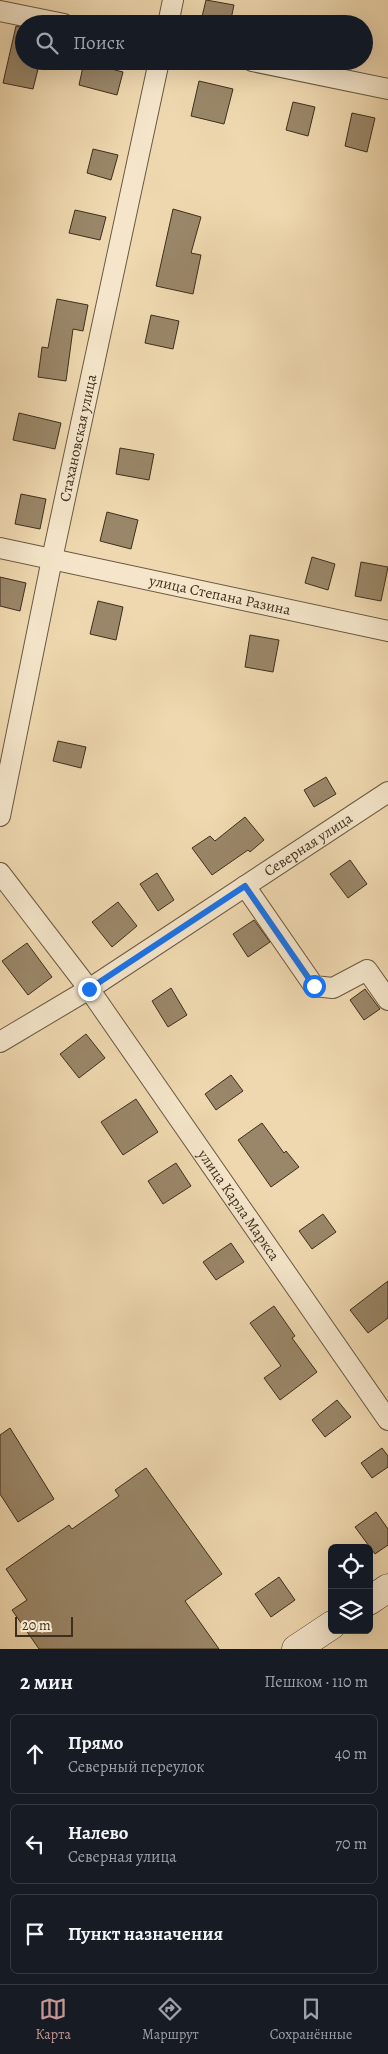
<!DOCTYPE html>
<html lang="ru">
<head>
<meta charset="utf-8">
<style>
  body { margin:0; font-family:Alegreya,serif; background:#20242c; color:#f1f3f6 }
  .controls { position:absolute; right:15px; bottom:15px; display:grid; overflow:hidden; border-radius:8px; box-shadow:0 5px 20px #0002 }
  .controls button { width:45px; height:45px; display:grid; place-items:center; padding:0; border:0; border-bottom:1px solid #363941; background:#171b24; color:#f1f3f6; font:25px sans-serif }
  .scale { position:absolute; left:15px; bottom:12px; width:58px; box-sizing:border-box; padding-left:5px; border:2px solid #3d2f1d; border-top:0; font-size:14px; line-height:18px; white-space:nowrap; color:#3d2f1d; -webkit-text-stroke:4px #f5e6cb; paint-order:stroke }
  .stop { position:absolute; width:15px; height:15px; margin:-11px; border:4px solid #1a73e8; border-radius:50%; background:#fff }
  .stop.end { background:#1a73e8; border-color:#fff; box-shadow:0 1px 5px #0008 }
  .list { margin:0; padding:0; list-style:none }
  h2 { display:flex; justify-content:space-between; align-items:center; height:65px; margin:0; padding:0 20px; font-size:21px }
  h2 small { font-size:16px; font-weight:400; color:#9ea1a6 }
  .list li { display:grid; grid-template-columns:32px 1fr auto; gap:15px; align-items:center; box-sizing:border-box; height:80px; margin:0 10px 10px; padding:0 10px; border:1px solid #363941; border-radius:8px }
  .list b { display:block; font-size:19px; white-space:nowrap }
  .list p { margin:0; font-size:16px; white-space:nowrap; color:#9ea1a6 }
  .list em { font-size:16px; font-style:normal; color:#9ea1a6 }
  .icon { flex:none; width:28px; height:28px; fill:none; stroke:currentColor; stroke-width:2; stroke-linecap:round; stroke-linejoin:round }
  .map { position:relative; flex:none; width:388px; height:1649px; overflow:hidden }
  .search { position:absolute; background:#171b24; box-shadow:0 5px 20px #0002; left:15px; right:15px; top:15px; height:55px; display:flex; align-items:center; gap:12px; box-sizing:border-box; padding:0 18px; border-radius:28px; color:#9ea1a6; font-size:19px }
  .sheet { height:335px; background:#171b24 }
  nav { display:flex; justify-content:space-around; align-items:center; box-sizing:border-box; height:70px; border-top:1px solid #363941; background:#171b24; font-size:14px; color:#9ea1a6 }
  nav a { display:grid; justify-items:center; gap:2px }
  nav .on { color:#c59692 }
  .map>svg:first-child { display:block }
  .building { fill:#9a8769; stroke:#3d2f1d }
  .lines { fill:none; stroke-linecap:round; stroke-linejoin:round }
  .street-casing { stroke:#6a5942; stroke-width:22 }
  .secondary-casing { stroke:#3d2f1d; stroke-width:29 }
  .street { stroke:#f5e6cb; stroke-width:20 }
  .secondary { stroke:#f5e6cb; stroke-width:28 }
  .route { stroke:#1a73e8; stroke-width:6 }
  .labels { text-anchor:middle; stroke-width:5; stroke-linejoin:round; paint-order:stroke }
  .street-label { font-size:15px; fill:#3d2f1d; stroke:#f5e6cb }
</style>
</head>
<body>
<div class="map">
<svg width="388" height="1649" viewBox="0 0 388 1649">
  <rect width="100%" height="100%" fill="#efd8af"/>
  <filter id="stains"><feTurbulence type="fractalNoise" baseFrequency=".004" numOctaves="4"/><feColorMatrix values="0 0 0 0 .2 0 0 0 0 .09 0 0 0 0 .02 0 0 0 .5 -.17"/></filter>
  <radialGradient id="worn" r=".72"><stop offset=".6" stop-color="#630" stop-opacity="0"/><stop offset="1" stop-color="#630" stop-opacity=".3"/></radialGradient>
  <g class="building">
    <polygon points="206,0 234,5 230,24 213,24 201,21"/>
    <polygon points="16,26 24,28 24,61 40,61 33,89 3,83"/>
    <polygon points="84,62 123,72 117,95 79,85"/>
    <polygon points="199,81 233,89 224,124 191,116"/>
    <polygon points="293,102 315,107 308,136 286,130"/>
    <polygon points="352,113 375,118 367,152 345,146"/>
    <polygon points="93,149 118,155 111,180 87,173"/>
    <polygon points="173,209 201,217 191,253 201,255 193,294 156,286"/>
    <polygon points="75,210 106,217 100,240 69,233"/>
    <polygon points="57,299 88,305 83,331 73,329 66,381 38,377 42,347 48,348"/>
    <polygon points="151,315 179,321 173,349 145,343"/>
    <polygon points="19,413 61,423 55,449 13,440"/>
    <polygon points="120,448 154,454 149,480 116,474"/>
    <polygon points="21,494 46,499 40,529 15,524"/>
    <polygon points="107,512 138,520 131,549 100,541"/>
    <polygon points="312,557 335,564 328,590 305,583"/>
    <polygon points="361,562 388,567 381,601 355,596"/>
    <polygon points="0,577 26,583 20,611 0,606"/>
    <polygon points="98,601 123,607 116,640 90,634"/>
    <polygon points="250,635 279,640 273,672 245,667"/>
    <polygon points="58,741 86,747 81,768 53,761"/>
    <polygon points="326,777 336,794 314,807 304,790"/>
    <polygon points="245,817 264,840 250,852 248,850 212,875 192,848 210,836 215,841"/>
    <polygon points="350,860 367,884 348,898 330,874"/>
    <polygon points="157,873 174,900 158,911 140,884"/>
    <polygon points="118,902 137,926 112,947 92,922"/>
    <polygon points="254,920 270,942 248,957 233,934"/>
    <polygon points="27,943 52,977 28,995 2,961"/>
    <polygon points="171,988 187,1015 168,1027 152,1001"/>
    <polygon points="365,989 380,1009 364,1020 350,1000"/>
    <polygon points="86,1034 105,1058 79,1078 60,1054"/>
    <polygon points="231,1075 243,1091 216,1110 205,1094"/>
    <polygon points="136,1099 158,1132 123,1155 101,1122"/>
    <polygon points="262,1123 284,1153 286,1151 299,1167 271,1187 238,1140"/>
    <polygon points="176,1163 191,1186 163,1204 148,1181"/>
    <polygon points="323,1214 336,1232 312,1249 299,1231"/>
    <polygon points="231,1243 244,1262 216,1280 203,1262"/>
    <polygon points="388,1281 388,1318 368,1333 350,1310"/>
    <polygon points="274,1306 295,1336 292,1338 317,1372 280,1400 264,1378 281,1366 250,1323"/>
    <polygon points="337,1400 351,1417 325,1437 312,1420"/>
    <polygon points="10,1428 54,1499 18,1522 0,1494 0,1435"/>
    <polygon points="382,1448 388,1456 388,1467 372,1478 361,1463"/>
    <polygon points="146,1468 222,1574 185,1601 219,1649 39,1649 12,1610 27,1600 6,1569 69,1525 72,1529 119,1496 115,1490"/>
    <polygon points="376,1512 388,1529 388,1545 375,1554 355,1527"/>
    <polygon points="279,1577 295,1600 271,1617 255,1594"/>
  </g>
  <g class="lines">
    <defs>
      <g id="street">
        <polyline points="0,11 64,24"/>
        <polyline points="168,24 173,0"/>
        <polyline points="252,61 388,89"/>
        <path id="s1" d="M0 548 388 631"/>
        <path id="s2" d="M0 816 52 559 159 61"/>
        <path id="s3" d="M0 873 89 989 388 1420"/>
        <polyline points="245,886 314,986 333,988 367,970 388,1000"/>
        <path id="s4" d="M0 1042 89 989 388 792"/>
      </g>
      <g id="secondary">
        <polyline points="369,1601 388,1588"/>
        <polyline points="296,1649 332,1625"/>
      </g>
    </defs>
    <use href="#street" class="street-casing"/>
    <use href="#secondary" class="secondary-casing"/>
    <use href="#street" class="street"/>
    <use href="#secondary" class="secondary"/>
  </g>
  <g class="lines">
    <polyline class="route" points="89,989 245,886 314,986"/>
  </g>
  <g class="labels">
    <g class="street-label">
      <text dy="5" stroke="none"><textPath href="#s2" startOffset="386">Стахановская улица</textPath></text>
      <text dy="5" stroke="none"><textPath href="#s1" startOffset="225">улица Степана Разина</textPath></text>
      <text dy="5" stroke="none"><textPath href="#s4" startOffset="366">Северная улица</textPath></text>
      <text dy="5" stroke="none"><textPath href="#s3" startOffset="409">улица Карла Маркса</textPath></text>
    </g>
  </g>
  <rect width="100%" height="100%" filter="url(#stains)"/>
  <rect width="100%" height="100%" fill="url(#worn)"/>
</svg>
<div class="controls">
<button><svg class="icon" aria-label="locate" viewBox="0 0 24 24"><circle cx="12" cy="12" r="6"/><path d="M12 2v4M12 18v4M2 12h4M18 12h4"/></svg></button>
<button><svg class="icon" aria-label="layers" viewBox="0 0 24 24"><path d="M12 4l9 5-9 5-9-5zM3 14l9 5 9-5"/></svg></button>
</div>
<div class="scale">20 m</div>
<div class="stop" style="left:314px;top:986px"></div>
<div class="stop end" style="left:89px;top:989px"></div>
<div class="search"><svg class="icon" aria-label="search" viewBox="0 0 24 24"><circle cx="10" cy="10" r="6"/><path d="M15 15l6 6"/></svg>Поиск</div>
</div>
<section class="sheet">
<h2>2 мин<small>Пешком · 110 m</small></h2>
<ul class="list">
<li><svg class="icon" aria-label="ahead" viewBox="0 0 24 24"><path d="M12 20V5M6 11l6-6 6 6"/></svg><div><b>Прямо</b><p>Северный переулок</p></div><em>40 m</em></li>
<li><svg class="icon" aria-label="left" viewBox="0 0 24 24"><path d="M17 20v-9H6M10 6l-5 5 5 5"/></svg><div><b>Налево</b><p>Северная улица</p></div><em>70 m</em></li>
<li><svg class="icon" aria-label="arrive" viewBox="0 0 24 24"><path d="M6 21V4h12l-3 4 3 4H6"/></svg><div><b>Пункт назначения</b></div></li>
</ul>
</section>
<nav>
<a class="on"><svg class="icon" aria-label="map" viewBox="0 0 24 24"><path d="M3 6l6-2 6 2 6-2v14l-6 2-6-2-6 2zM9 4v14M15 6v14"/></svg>Карта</a>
<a><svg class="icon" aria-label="directions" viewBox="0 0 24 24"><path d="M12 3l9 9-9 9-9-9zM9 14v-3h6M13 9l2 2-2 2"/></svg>Маршрут</a>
<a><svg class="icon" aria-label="saved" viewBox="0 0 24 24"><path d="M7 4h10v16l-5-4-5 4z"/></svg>Сохранённые</a>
</nav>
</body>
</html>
